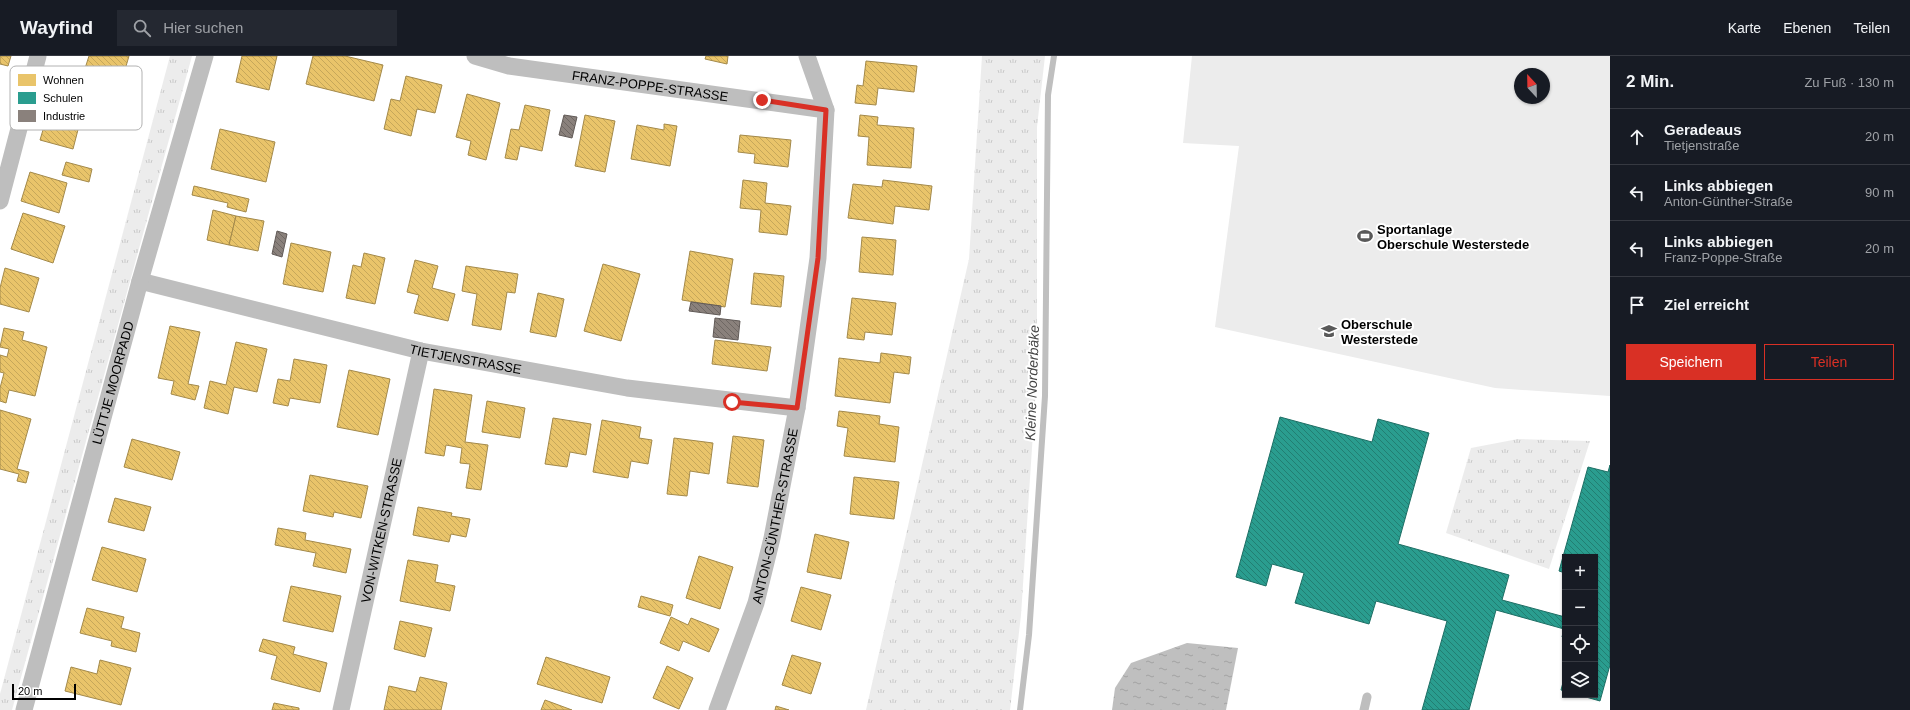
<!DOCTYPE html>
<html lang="de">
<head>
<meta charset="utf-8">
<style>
  body { margin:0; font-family:Helvetica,sans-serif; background:#242831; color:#f1f3f6 }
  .controls { position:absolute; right:12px; bottom:12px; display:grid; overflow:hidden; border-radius:0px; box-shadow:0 1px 3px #0004 }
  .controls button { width:36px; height:36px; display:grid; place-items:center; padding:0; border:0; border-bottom:1px solid #363941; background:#171b24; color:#f1f3f6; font:20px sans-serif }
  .compass { position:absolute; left:1514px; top:12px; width:36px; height:36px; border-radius:50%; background:#171b24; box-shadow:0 1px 3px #0004; rotate:338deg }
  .scale { position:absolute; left:12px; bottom:10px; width:64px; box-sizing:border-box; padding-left:4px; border:2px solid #000; border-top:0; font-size:11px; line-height:14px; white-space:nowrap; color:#000; -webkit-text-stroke:3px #fff; paint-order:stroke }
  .stop { position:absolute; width:12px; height:12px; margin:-9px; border:3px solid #d93025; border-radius:50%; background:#fff }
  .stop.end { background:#d93025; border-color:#fff; box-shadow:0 1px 4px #0008 }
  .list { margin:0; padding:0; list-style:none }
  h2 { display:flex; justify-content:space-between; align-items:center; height:52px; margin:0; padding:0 16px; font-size:17px }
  h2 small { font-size:13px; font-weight:400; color:#9ea1a6 }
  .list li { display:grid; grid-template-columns:26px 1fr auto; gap:12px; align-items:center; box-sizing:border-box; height:56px; padding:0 16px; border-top:1px solid #363941 }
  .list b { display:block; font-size:15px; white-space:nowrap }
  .list p { margin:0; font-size:13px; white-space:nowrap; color:#9ea1a6 }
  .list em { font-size:13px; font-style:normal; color:#9ea1a6 }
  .actions { display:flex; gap:8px; padding:12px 16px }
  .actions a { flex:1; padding:9px 0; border:1px solid #d93025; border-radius:0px; text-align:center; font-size:14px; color:#d93025 }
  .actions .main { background:#d93025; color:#fff }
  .icon { flex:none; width:22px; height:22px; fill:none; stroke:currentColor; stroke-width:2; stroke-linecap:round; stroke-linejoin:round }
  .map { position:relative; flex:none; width:1610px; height:654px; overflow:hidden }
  header { display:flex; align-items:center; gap:24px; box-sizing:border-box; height:56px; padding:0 20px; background:#171b24; border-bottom:1px solid #363941 }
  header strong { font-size:19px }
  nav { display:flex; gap:22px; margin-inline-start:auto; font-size:14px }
  .search { width:280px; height:36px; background:#242831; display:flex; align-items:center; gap:10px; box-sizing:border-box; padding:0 14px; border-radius:0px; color:#9ea1a6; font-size:15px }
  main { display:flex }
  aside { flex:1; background:#171b24 }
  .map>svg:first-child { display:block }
  .grass { fill:url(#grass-tufts) }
  .pitch { fill:#ececec; fill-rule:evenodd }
  .water { fill:url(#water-ripples) }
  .homes { fill:url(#homes-back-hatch); stroke:#a3894a }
  .schools { fill:url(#schools-back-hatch); stroke:#1d6e64 }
  .industry { fill:url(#industry-back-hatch); stroke:#615a57 }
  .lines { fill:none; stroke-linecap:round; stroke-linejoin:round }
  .stream { stroke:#bfbfbf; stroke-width:6 }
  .lane { stroke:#bebebe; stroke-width:9 }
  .street { stroke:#bebebe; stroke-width:17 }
  .route { stroke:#d93025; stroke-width:5 }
  .labels { text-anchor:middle; stroke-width:4; stroke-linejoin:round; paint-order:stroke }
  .street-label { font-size:13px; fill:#000; stroke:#fff }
  .poi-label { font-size:13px; font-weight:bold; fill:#000; stroke:#fff; text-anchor:start }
  .water-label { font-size:14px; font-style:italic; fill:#444; stroke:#fff }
  .key { fill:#fff; stroke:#b2b2b2; stroke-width:1 }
  .key-label { font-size:11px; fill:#000 }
</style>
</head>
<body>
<header>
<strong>Wayfind</strong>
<div class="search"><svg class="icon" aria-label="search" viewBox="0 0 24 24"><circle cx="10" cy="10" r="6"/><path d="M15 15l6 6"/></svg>Hier suchen</div>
<nav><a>Karte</a><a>Ebenen</a><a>Teilen</a></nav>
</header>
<main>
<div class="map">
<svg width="1610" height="654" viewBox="0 0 1610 654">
  <defs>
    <pattern id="grass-tufts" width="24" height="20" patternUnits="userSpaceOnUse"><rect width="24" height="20" fill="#ececec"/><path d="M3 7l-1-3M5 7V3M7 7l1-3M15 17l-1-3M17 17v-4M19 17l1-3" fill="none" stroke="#c9c9c9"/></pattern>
    <pattern id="water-ripples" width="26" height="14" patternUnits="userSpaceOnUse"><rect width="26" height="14" fill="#bfbfbf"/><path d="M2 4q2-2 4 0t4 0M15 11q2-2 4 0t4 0" fill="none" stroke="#a2a2a2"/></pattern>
    <pattern id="homes-back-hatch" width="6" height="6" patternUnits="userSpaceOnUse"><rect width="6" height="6" fill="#e9c46a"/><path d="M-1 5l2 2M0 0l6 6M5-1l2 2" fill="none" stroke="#c6a75a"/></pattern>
    <pattern id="schools-back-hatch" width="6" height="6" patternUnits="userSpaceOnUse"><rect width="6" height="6" fill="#2a9d8f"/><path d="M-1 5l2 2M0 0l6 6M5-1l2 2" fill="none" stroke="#227e72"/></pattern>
    <pattern id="industry-back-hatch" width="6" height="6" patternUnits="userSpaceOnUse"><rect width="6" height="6" fill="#8a817c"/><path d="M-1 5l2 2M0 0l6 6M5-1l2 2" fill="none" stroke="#6e6763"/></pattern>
  </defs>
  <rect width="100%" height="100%" fill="#fff"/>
  <g class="grass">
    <polygon points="170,0 192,0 12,654 0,654 0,638"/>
    <polygon points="982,0 1045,0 1037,71 1037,316 1021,559 1010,654 866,654 969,203"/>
    <polygon points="1518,383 1590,385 1549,513 1446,477 1471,392"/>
  </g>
  <path class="pitch" d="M1192 0H1610V340L1495 332 1215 271 1239 90 1183 87ZM1520 18H1544V42H1520Z"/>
  <polygon class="water" points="1187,587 1238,592 1226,654 1112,654 1115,632 1131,607"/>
  <g class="homes">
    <polygon points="0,0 11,0 8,10 0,8"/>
    <polygon points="89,0 129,0 115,48 95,42 94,47 71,40 75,26 80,28"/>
    <polygon points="242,0 277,0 269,34 236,26"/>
    <polygon points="313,0 345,0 383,9 374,45 306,28"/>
    <polygon points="706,0 728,0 727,8 705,3"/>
    <polygon points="866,5 917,10 914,36 878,32 876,49 855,47 857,29 863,30"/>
    <polygon points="406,20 442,29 435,57 417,53 411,80 384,73 391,43 400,45"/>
    <polygon points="467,38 500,47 486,104 468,99 471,85 456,81"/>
    <polygon points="525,49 550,54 542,95 520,90 517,104 505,102 511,73 519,74"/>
    <polygon points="48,57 80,66 73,93 40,84"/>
    <polygon points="585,59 615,65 605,116 575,110"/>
    <polygon points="860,59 878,61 877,69 914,72 911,112 867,109 869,81 858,80"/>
    <polygon points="664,68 677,70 670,110 631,103 637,69 664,74"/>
    <polygon points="220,73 275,86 266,126 211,113"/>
    <polygon points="740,79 791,84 788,111 754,107 755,98 738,96"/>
    <polygon points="66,106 92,113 89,126 62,119"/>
    <polygon points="30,116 67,127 59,157 21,145"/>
    <polygon points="743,124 767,127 765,147 791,150 787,179 759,176 761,154 740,152"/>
    <polygon points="883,124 932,130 929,154 895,150 893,168 848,162 853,128 882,131"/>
    <polygon points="194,130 249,143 246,156 227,151 228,147 192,139"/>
    <polygon points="213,154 236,160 229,189 207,184"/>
    <polygon points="23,157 65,170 53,207 11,193"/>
    <polygon points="236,160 264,165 258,195 229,189"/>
    <polygon points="862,181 896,184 893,219 859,216"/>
    <polygon points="291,187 331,196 323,236 283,228"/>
    <polygon points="690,195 733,203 725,251 682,244"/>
    <polygon points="364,197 385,202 375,248 346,242 353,209 361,211"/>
    <polygon points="415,204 438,210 432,232 455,238 448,265 414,257 419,239 407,236"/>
    <polygon points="603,208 640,218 621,285 584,275"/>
    <polygon points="466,210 518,218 515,237 507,236 501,274 472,269 477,238 462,235"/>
    <polygon points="5,212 39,222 29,256 0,248 0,232"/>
    <polygon points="754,217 784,220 781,251 751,248"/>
    <polygon points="538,237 564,243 556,281 530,276"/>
    <polygon points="852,242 896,247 892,279 865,276 864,284 847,282"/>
    <polygon points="170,270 200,276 188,328 199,330 195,344 171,338 174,325 158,322"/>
    <polygon points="4,272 24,276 22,284 47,291 35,340 9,334 6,347 0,345 0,332 4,317 0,316 0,299 7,301 9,293 0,291"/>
    <polygon points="715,284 771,291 767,315 712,308"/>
    <polygon points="236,286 267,293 257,336 234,331 228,358 204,352 210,325 226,329"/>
    <polygon points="881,297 911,301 909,318 894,316 890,347 835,340 839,302 880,307"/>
    <polygon points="294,303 327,309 320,347 290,342 288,350 273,347 278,323 290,325"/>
    <polygon points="349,314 390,323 378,379 337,371"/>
    <polygon points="434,333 472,339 465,386 488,389 481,434 466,432 470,408 460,407 462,392 446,389 444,400 425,397"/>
    <polygon points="487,345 525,352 520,382 482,376"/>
    <polygon points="0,354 31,363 17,413 29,416 26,427 17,425 19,418 0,413"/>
    <polygon points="839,355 880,360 879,368 899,371 895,406 844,400 848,372 837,370"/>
    <polygon points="553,362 591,368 586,399 570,396 567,411 545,408"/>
    <polygon points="602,364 641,371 639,382 652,384 648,408 631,405 628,422 593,416"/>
    <polygon points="733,380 764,384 758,431 727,427"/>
    <polygon points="674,382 713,387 709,418 690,415 687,440 667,438"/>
    <polygon points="132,383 180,396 172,424 124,411"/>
    <polygon points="310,419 368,430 361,462 334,456 333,461 303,455"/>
    <polygon points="854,421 899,426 894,463 850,458"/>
    <polygon points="115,442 151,451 144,475 108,466"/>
    <polygon points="418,451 452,457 451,460 470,463 466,481 451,478 449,486 413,479"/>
    <polygon points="278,472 306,477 305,484 351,493 346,517 313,510 316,497 275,489"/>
    <polygon points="815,478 849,486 841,523 807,516"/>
    <polygon points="102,491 146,503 137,536 92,524"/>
    <polygon points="699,500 733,511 720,553 686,542"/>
    <polygon points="408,504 438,509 435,526 455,530 450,555 400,545"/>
    <polygon points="291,530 341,540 333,576 283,565"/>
    <polygon points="801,531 831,539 821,574 791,565"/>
    <polygon points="641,540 673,549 670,560 638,551"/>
    <polygon points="87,552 124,561 121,572 140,577 136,596 111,590 112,585 80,577"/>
    <polygon points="671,561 688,569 691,562 719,573 709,596 683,585 679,595 660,587"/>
    <polygon points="400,565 432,572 425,601 394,593"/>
    <polygon points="263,583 295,591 293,598 327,607 320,636 271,623 277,600 259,595"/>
    <polygon points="792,599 821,607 811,638 782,629"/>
    <polygon points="546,601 610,621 602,647 537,628"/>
    <polygon points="100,604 131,612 121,649 65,635 71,611 97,618"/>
    <polygon points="667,610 693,622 679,653 653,642"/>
    <polygon points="420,621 447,627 441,654 384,654 389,630 416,636"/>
    <polygon points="545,644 572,654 541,654"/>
    <polygon points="274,647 299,652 299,654 272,654"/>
    <polygon points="776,650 789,654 775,654"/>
  </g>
  <g class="schools">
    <polygon points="1280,361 1372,386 1378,363 1429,377 1398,488 1509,519 1502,544 1565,561 1565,582 1562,581 1564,573 1496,554 1469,654 1422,654 1447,565 1376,545 1369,568 1295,547 1304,517 1272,508 1266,530 1236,521"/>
    <polygon points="1610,409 1610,609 1600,645 1579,639 1595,639 1595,501 1565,501 1565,517 1559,515 1588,411 1608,416"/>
    <polygon points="1565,619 1565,635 1561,634"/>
  </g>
  <g class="industry">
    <polygon points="564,59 577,61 572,82 559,79"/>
    <polygon points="277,175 287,178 282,201 272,198"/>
    <polygon points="691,246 721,250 720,259 689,255"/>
    <polygon points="715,262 740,265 738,284 713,281"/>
  </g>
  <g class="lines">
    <polyline class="stream" points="1020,654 1029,579 1045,340 1048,39 1054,0"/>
    <polyline class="lane" points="1364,654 1367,641"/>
    <g class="street">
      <path id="s1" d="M475 0 509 10 826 54"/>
      <polyline points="0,145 38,0"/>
      <path id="s2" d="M140 225 421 295 627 332 797 352"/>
      <path id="s3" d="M24 654 140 225 205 0"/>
      <path id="s4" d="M341 654 421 295"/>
      <path id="s5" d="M717 654 756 547 772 482 797 352 818 202 826 54 807 0"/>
    </g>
  </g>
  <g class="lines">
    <polyline class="route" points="732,346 797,352 818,202 826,54 762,44"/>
  </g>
  <defs>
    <symbol id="stadium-bare" viewBox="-9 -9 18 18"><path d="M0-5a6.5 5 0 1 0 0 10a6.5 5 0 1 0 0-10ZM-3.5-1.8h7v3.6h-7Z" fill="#595959" stroke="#fff" stroke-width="2.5" paint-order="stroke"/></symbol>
    <symbol id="school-bare" viewBox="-9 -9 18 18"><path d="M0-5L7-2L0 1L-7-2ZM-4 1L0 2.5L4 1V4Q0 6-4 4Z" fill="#595959" stroke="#fff" stroke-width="2.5" paint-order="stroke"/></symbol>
  </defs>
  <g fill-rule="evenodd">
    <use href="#stadium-bare" x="1354" y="169" width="22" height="22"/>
    <use href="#school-bare" x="1318" y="264" width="22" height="22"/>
  </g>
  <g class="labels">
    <g class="street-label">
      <text dy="5" stroke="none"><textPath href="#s1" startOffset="178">FRANZ-POPPE-STRASSE</textPath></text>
      <text dy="5" stroke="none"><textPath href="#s2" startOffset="335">TIETJENSTRASSE</textPath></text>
      <text dy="5" stroke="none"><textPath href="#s3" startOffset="339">LÜTTJE MOORPADD</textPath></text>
      <text dy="5" stroke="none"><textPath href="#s5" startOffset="203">ANTON-GÜNTHER-STRASSE</textPath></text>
      <text dy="5" stroke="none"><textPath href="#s4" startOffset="184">VON-WITKEN-STRASSE</textPath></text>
    </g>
    <g class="poi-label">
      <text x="1377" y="178">Sportanlage<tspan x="1377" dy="15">Oberschule Westerstede</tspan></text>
      <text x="1341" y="273">Oberschule<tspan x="1341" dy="15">Westerstede</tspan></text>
    </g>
    <g class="water-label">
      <text transform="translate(1032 327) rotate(-88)" y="5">Kleine Norderbäke</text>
    </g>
  </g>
  <rect x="10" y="10" width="132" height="64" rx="6" class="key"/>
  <rect x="18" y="18" width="18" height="12" fill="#e9c46a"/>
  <rect x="18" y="36" width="18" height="12" fill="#2a9d8f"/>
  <rect x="18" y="54" width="18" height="12" fill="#8a817c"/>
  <g class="key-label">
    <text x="43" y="28">Wohnen</text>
    <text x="43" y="46">Schulen</text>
    <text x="43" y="64">Industrie</text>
  </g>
</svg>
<div class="controls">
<button>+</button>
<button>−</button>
<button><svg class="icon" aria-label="locate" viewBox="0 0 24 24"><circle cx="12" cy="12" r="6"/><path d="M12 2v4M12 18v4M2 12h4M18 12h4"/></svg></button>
<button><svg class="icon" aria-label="layers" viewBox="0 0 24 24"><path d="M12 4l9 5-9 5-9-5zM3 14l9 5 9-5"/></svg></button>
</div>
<svg class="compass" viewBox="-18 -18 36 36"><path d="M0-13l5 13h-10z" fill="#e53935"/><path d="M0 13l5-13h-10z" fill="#9ea1a6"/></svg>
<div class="scale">20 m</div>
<div class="stop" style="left:732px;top:346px"></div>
<div class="stop end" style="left:762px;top:44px"></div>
</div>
<aside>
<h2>2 Min.<small>Zu Fuß · 130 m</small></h2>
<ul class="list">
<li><svg class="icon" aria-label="ahead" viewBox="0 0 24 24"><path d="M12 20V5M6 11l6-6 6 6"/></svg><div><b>Geradeaus</b><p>Tietjenstraße</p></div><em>20 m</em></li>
<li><svg class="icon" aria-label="left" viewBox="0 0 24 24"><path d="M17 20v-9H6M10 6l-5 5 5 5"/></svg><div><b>Links abbiegen</b><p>Anton-Günther-Straße</p></div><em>90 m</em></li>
<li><svg class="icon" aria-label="left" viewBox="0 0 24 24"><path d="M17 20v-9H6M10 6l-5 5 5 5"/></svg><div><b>Links abbiegen</b><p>Franz-Poppe-Straße</p></div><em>20 m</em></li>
<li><svg class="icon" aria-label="arrive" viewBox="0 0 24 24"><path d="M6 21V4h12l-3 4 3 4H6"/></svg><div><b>Ziel erreicht</b></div></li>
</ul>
<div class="actions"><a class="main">Speichern</a><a>Teilen</a></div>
</aside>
</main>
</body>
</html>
